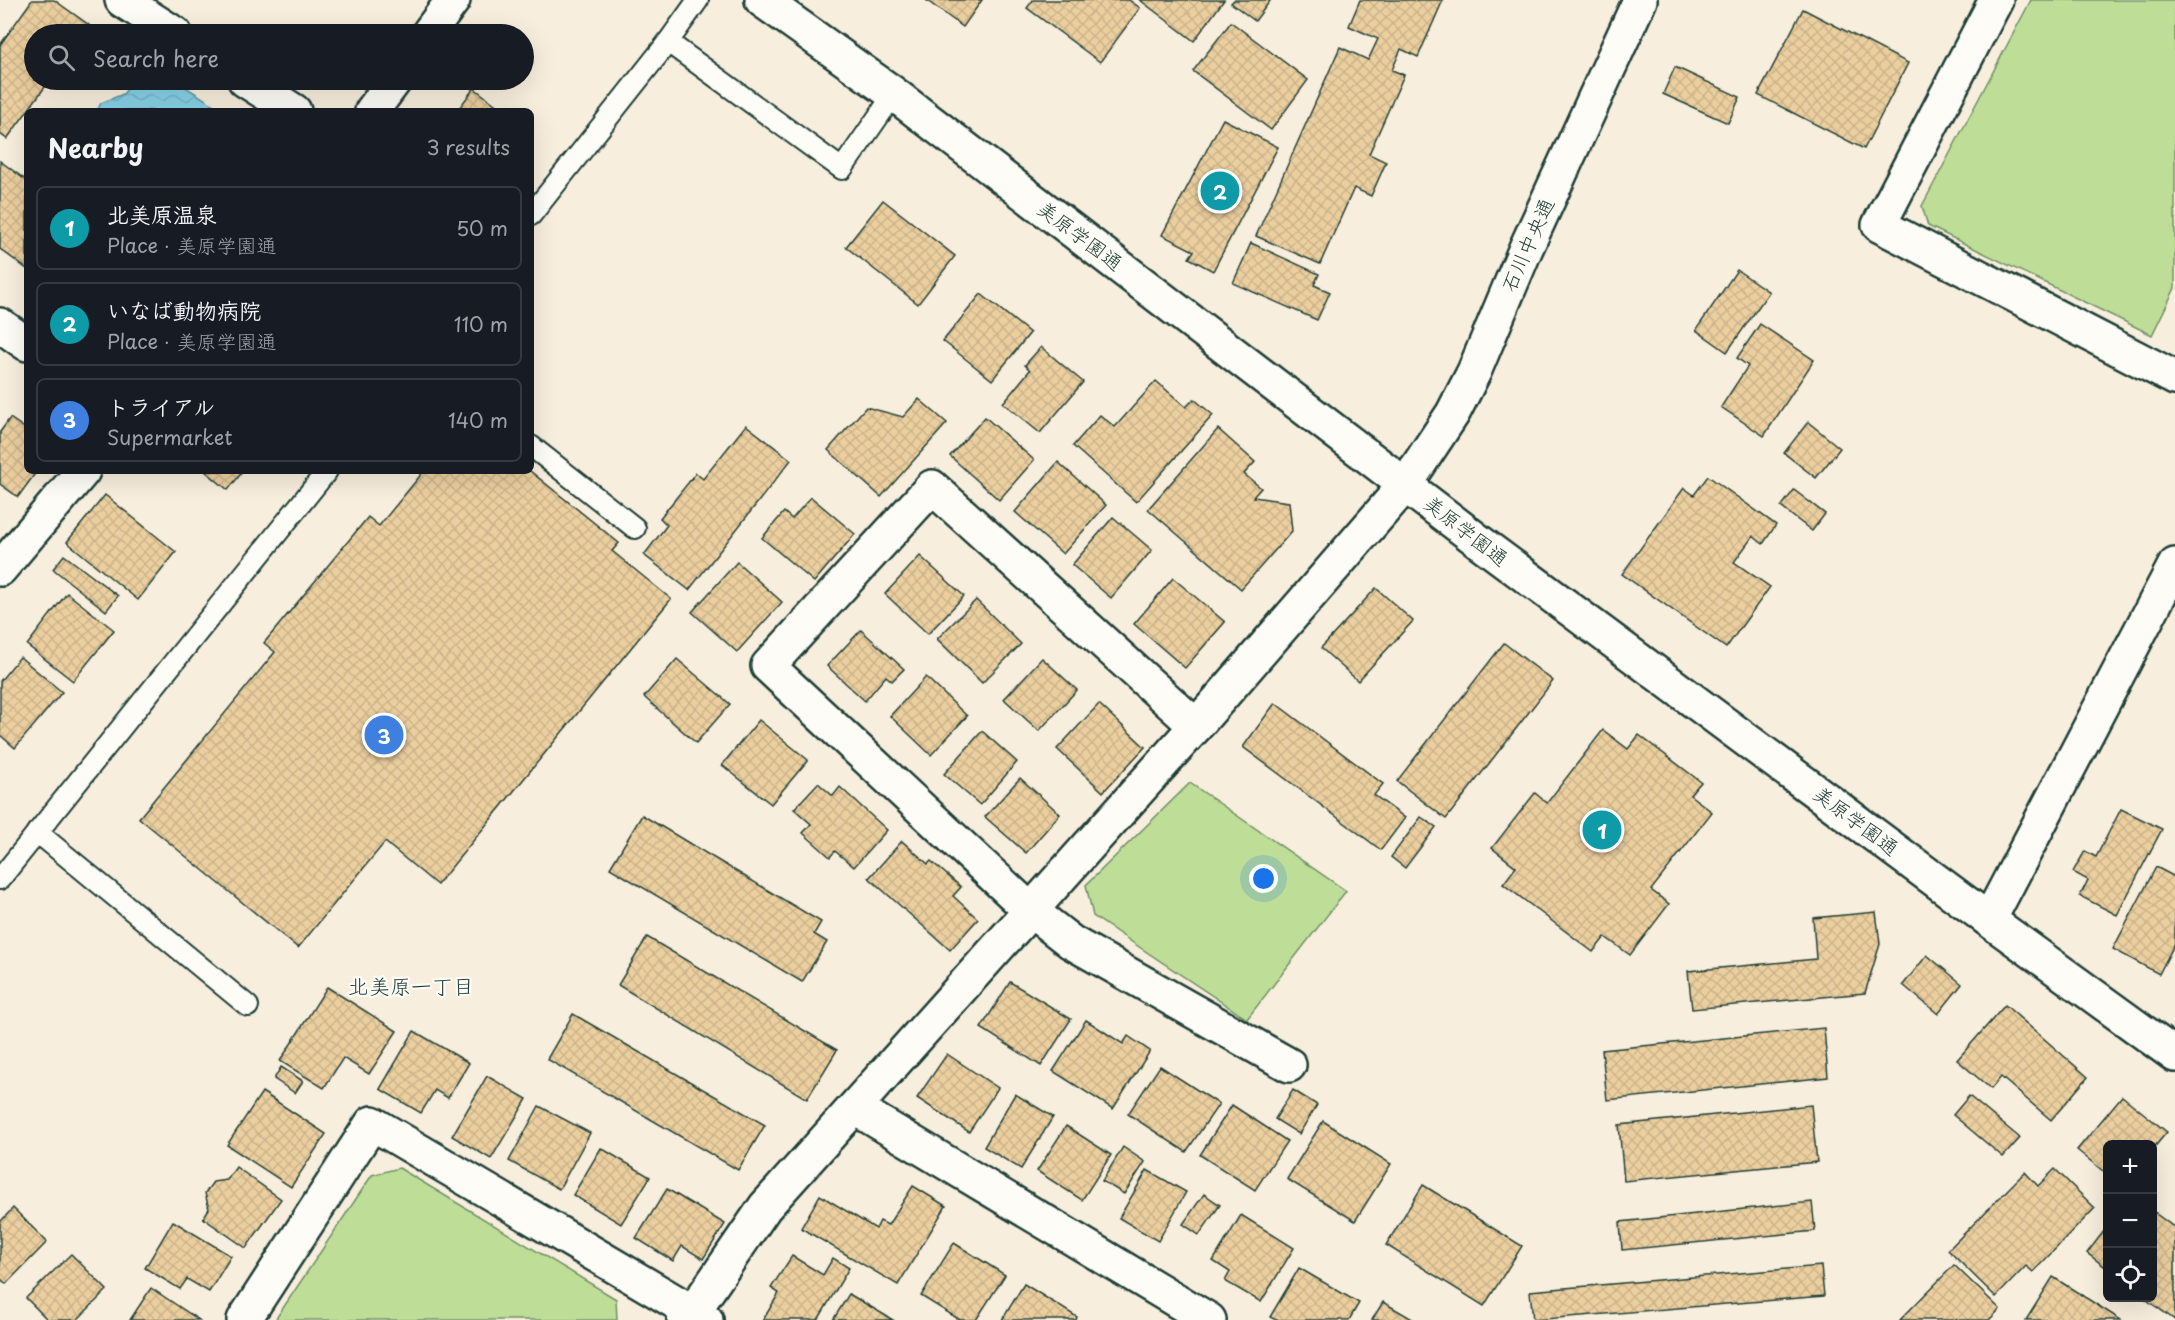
<!DOCTYPE html>
<html lang="en">
<head>
<meta charset="utf-8">
<style>
  body { margin:0; font-family:"Playpen Sans","Klee One",sans-serif; background:#242831; color:#f1f3f6 }
  .controls { position:absolute; right:18px; bottom:18px; display:grid; overflow:hidden; border-radius:9px; box-shadow:0 6px 24px #0002 }
  .controls button { width:54px; height:54px; display:grid; place-items:center; padding:0; border:0; border-bottom:2px solid #363941; background:#171b24; color:#f1f3f6; font:30px sans-serif }
  .you { position:absolute; left:1264px; top:879px; width:21px; height:21px; margin:-15px; border:4px solid #fff; border-radius:50%; background:#1a73e8; box-shadow:0 0 0 9px #1a73e833 }
  .badge { display:grid; place-items:center; width:39px; height:39px; border-radius:50%; background:#d1495b; color:#fff; font-size:20px; font-weight:700 }
  .pin { position:absolute; translate:-50% -50%; border:3px solid #fff; box-shadow:0 2px 6px #0006 }
  .list { margin:0; padding:0; list-style:none }
  h2 { display:flex; justify-content:space-between; align-items:center; height:78px; margin:0; padding:0 24px; font-size:26px }
  h2 small { font-size:20px; font-weight:400; color:#9ea1a6 }
  .list li { display:grid; grid-template-columns:39px 1fr auto; gap:18px; align-items:center; box-sizing:border-box; height:84px; margin:0 12px 12px; padding:0 12px; border:2px solid #363941; border-radius:9px }
  .list b { display:block; font-size:22px; white-space:nowrap }
  .list p { margin:0; font-size:20px; white-space:nowrap; color:#9ea1a6 }
  .list em { font-size:20px; font-style:normal; color:#9ea1a6 }
  .icon { flex:none; width:33px; height:33px; fill:none; stroke:currentColor; stroke-width:2; stroke-linecap:round; stroke-linejoin:round }
  .map { position:relative; flex:none; width:2175px; height:1320px; overflow:hidden }
  .search { position:absolute; background:#171b24; box-shadow:0 6px 24px #0002; left:24px; top:24px; width:510px; height:66px; display:flex; align-items:center; gap:15px; box-sizing:border-box; padding:0 21px; border-radius:33px; color:#9ea1a6; font-size:22px }
  .panel { position:absolute; background:#171b24; box-shadow:0 6px 24px #0002; left:24px; top:108px; width:510px; height:366px; border-radius:9px }
  .map>svg:first-child { display:block }
  .green { fill:#bede97; stroke:#6e8e66; stroke-width:1.5 }
  .water { fill:url(#water-waves); stroke:#5d96a0; stroke-width:1.5 }
  .building { fill:url(#building-cross-hatch); stroke:#1f3d34; stroke-width:1.5 }
  .lines { fill:none; stroke-linecap:round; stroke-linejoin:round }
  .lane-casing { stroke:#1f3d34; stroke-width:24 }
  .street-casing { stroke:#1f3d34; stroke-width:38 }
  .secondary-casing { stroke:#1f3d34; stroke-width:38 }
  .lane { stroke:#fdfcf7; stroke-width:20 }
  .street { stroke:#fdfcf7; stroke-width:33 }
  .secondary { stroke:#fdfcf7; stroke-width:33 }
  .labels { text-anchor:middle; stroke-width:4.5; stroke-linejoin:round; paint-order:stroke }
  .street-label { font-size:20px; fill:#1f3d34; stroke:#fdfcf7 }
  .neighbourhood-label { font-size:21px; fill:#1f3d34; stroke:#fdfcf7 }
</style>
</head>
<body>
<div class="map">
<svg width="2175" height="1320" viewBox="0 0 2175 1320">
  <defs>
    <pattern id="water-waves" width="16" height="10" patternUnits="userSpaceOnUse" patternTransform="scale(1.5)"><rect width="16" height="10" fill="#87d1e8"/><path d="M0 5q4-4 8 0t8 0" fill="none" stroke="#74b4c8"/></pattern>
    <pattern id="building-cross-hatch" width="8" height="8" patternUnits="userSpaceOnUse" patternTransform="scale(1.5)"><rect width="8" height="8" fill="#eccf9f"/><path d="M0 0l8 8M0 8l8-8" fill="none" stroke="#cab38a"/></pattern>
  </defs>
  <rect width="100%" height="100%" fill="#f8eedd"/>
  <filter id="ink" filterUnits="userSpaceOnUse"><feTurbulence type="fractalNoise" baseFrequency=".0167" numOctaves="2"/><feDisplacementMap in="SourceGraphic" scale="12" xChannelSelector="R" yChannelSelector="G"/><feConvolveMatrix kernelMatrix="1 2 1 2 8 2 1 2 1" color-interpolation-filters="sRGB"/></filter>
  <g filter="url(#ink)">
    <g class="green">
      <polygon points="2031,0 2175,0 2175,288 2152,335 1928,226 1922,206"/>
      <polygon points="1190,783 1346,891 1247,1019 1093,916 1086,885"/>
      <polygon points="399,1168 616,1299 617,1320 275,1320 372,1175"/>
    </g>
    <polygon class="water" points="135,80 175,80 223,111 97,111 101,103 123,94"/>
    <g class="building">
      <polygon points="32,0 54,0 89,25 83,34 34,34 34,80 50,80 7,139 0,134 0,45"/>
      <polygon points="926,0 982,0 963,27"/>
      <polygon points="1033,0 1129,0 1140,8 1100,62 1027,8"/>
      <polygon points="1140,0 1224,0 1194,41"/>
      <polygon points="1234,0 1270,0 1270,1 1255,21 1231,3"/>
      <polygon points="1360,0 1443,0 1418,57 1401,49 1392,70 1404,75 1369,154 1386,162 1371,196 1354,188 1320,264 1256,236 1340,47 1368,60 1378,39 1349,26"/>
      <polygon points="1803,9 1908,63 1864,149 1758,95"/>
      <polygon points="1231,22 1308,80 1271,130 1193,71"/>
      <polygon points="1675,67 1740,97 1728,123 1663,94"/>
      <polygon points="474,88 504,111 457,111"/>
      <polygon points="1223,119 1278,147 1213,271 1189,258 1194,251 1162,235"/>
      <polygon points="0,161 27,181 27,269 0,249"/>
      <polygon points="883,200 955,256 918,304 846,247"/>
      <polygon points="1251,243 1319,274 1314,285 1330,292 1317,320 1233,283"/>
      <polygon points="1737,270 1769,292 1727,352 1696,330"/>
      <polygon points="981,294 1030,333 992,380 943,341"/>
      <polygon points="1760,324 1814,360 1764,436 1721,407 1748,366 1737,358"/>
      <polygon points="1041,347 1083,382 1040,433 1003,403 1030,370 1025,365"/>
      <polygon points="1156,381 1186,407 1194,399 1213,415 1136,502 1073,446 1100,415 1115,427"/>
      <polygon points="919,399 947,423 881,497 828,450 866,407 903,417"/>
      <polygon points="985,417 1034,460 999,500 950,456"/>
      <polygon points="10,418 27,430 27,471 37,471 18,497 0,484 0,432"/>
      <polygon points="1808,422 1840,448 1816,478 1784,453"/>
      <polygon points="746,425 791,460 689,590 644,555 667,525 660,518 696,473 703,479"/>
      <polygon points="1218,429 1255,462 1244,474 1261,488 1253,497 1289,502 1292,531 1241,589 1148,509"/>
      <polygon points="1058,462 1106,505 1063,554 1015,512"/>
      <polygon points="205,471 243,471 228,490"/>
      <polygon points="424,471 510,471 514,474 517,471 530,471 619,543 612,551 671,599 437,885 385,842 298,948 139,818 275,652 264,643 368,517 379,526"/>
      <polygon points="1708,476 1776,525 1763,544 1753,536 1734,562 1770,587 1726,648 1622,574 1684,488 1694,495"/>
      <polygon points="1794,490 1825,514 1812,531 1781,507"/>
      <polygon points="105,495 176,552 138,600 67,542"/>
      <polygon points="811,497 855,534 814,582 762,538 784,512 792,519"/>
      <polygon points="1113,517 1152,550 1111,598 1072,565"/>
      <polygon points="64,555 118,596 106,611 53,569"/>
      <polygon points="920,556 964,596 928,634 885,594"/>
      <polygon points="737,562 782,602 737,652 692,612"/>
      <polygon points="1173,578 1225,622 1185,668 1134,624"/>
      <polygon points="1376,588 1413,621 1358,681 1321,648"/>
      <polygon points="67,593 114,630 73,681 27,645"/>
      <polygon points="976,600 1021,644 982,683 937,639"/>
      <polygon points="861,630 904,669 892,681 886,676 865,701 827,666"/>
      <polygon points="1504,643 1553,681 1446,819 1397,781"/>
      <polygon points="20,657 62,692 15,748 0,735 0,681"/>
      <polygon points="1042,658 1077,690 1039,731 1004,699"/>
      <polygon points="677,659 730,704 696,743 644,697"/>
      <polygon points="926,677 967,716 931,755 890,716"/>
      <polygon points="1275,703 1383,784 1374,795 1405,818 1381,850 1243,747"/>
      <polygon points="1099,704 1145,747 1103,792 1057,749"/>
      <polygon points="759,720 808,760 771,804 722,765"/>
      <polygon points="1603,730 1628,749 1639,735 1701,782 1690,795 1712,812 1651,890 1669,904 1630,955 1605,937 1593,952 1503,884 1516,867 1492,848 1535,793 1547,803"/>
      <polygon points="982,731 1017,762 980,805 944,774"/>
      <polygon points="1020,778 1060,814 1026,853 985,817"/>
      <polygon points="818,783 833,796 840,787 887,830 854,867 835,851 830,857 803,833 811,824 794,809"/>
      <polygon points="2121,809 2162,829 2117,915 2080,896 2088,880 2073,872 2085,851 2096,857"/>
      <polygon points="642,815 821,922 814,934 827,942 802,982 610,868"/>
      <polygon points="1421,817 1436,827 1405,868 1391,857"/>
      <polygon points="902,841 928,864 931,861 961,887 953,896 978,919 950,950 869,878"/>
      <polygon points="2156,867 2175,877 2175,943 2159,974 2113,949"/>
      <polygon points="1876,912 1880,944 1865,993 1692,1009 1688,971 1816,959 1813,918"/>
      <polygon points="647,937 837,1050 807,1099 618,985"/>
      <polygon points="1927,955 1962,984 1938,1014 1903,985"/>
      <polygon points="1010,982 1071,1019 1041,1066 981,1028"/>
      <polygon points="327,987 397,1031 369,1074 343,1058 324,1088 280,1061"/>
      <polygon points="2005,1005 2088,1077 2051,1120 2001,1077 1991,1089 1957,1060"/>
      <polygon points="573,1014 765,1125 738,1170 547,1059"/>
      <polygon points="1086,1020 1123,1044 1128,1036 1150,1051 1113,1109 1053,1071"/>
      <polygon points="1824,1028 1828,1077 1607,1100 1602,1050"/>
      <polygon points="414,1031 469,1063 448,1098 435,1090 421,1113 380,1089"/>
      <polygon points="947,1054 998,1088 969,1132 917,1098"/>
      <polygon points="1160,1066 1219,1104 1186,1152 1128,1114"/>
      <polygon points="281,1067 303,1081 295,1093 274,1079"/>
      <polygon points="487,1076 527,1099 491,1159 452,1136"/>
      <polygon points="1293,1090 1317,1105 1299,1134 1275,1119"/>
      <polygon points="262,1092 326,1134 291,1187 227,1145"/>
      <polygon points="1015,1094 1053,1117 1021,1169 984,1147"/>
      <polygon points="1969,1096 2020,1138 2003,1157 1953,1115"/>
      <polygon points="2122,1096 2167,1132 2152,1150 2152,1144 2108,1144 2108,1175 2077,1150"/>
      <polygon points="1232,1105 1287,1141 1255,1190 1200,1155"/>
      <polygon points="1811,1105 1817,1162 1624,1181 1619,1125"/>
      <polygon points="539,1106 590,1133 559,1189 509,1161"/>
      <polygon points="1323,1121 1391,1164 1355,1221 1287,1179"/>
      <polygon points="1066,1126 1111,1155 1082,1200 1037,1171"/>
      <polygon points="1123,1147 1145,1162 1124,1194 1102,1181"/>
      <polygon points="601,1148 650,1177 621,1224 573,1195"/>
      <polygon points="236,1167 281,1199 246,1248 203,1218 209,1209 205,1193 213,1182 227,1180"/>
      <polygon points="2055,1169 2095,1208 2033,1272 2026,1266 1996,1297 1948,1250 2025,1172 2038,1186"/>
      <polygon points="1147,1170 1186,1192 1158,1241 1119,1218"/>
      <polygon points="1423,1185 1522,1246 1484,1306 1386,1245"/>
      <polygon points="913,1186 946,1206 898,1285 801,1228 820,1195 876,1229 880,1221 888,1225"/>
      <polygon points="667,1189 725,1224 703,1259 682,1246 673,1261 636,1238"/>
      <polygon points="1204,1194 1220,1205 1199,1235 1183,1224"/>
      <polygon points="1812,1202 1815,1231 1622,1250 1620,1222"/>
      <polygon points="13,1208 47,1242 6,1284 0,1278 0,1222"/>
      <polygon points="2152,1211 2175,1228 2175,1320 2144,1298 2152,1298"/>
      <polygon points="1241,1215 1294,1248 1261,1302 1225,1281 1230,1272 1213,1261"/>
      <polygon points="173,1221 231,1256 209,1292 187,1279 180,1289 145,1268"/>
      <polygon points="2108,1226 2108,1269 2087,1253"/>
      <polygon points="954,1243 1005,1275 976,1320 960,1320 921,1296"/>
      <polygon points="71,1254 107,1290 77,1320 48,1320 26,1298"/>
      <polygon points="792,1256 823,1275 833,1258 849,1268 818,1320 763,1320 779,1293 771,1288"/>
      <polygon points="1954,1265 2000,1309 1989,1320 1900,1320"/>
      <polygon points="1821,1266 1824,1296 1533,1320 1530,1291"/>
      <polygon points="1299,1268 1359,1303 1349,1320 1276,1320 1270,1317"/>
      <polygon points="2053,1277 2121,1320 2026,1320"/>
      <polygon points="1024,1284 1077,1317 1076,1320 1002,1320"/>
      <polygon points="151,1288 199,1320 130,1320"/>
      <polygon points="849,1294 893,1320 833,1320"/>
      <polygon points="1383,1302 1414,1320 1372,1320"/>
    </g>
    <g class="lines">
      <defs>
        <g id="lane">
          <polyline points="698,0 668,42 842,169 894,94"/>
          <polyline points="531,215 668,42"/>
          <polyline points="531,446 635,528"/>
          <polyline points="37,832 248,1006"/>
          <polyline points="0,879 327,471"/>
        </g>
        <g id="street">
          <polyline points="122,0 175,34"/>
          <polyline points="1996,0 1879,225 2175,378"/>
          <polyline points="428,34 453,0"/>
          <polyline points="245,80 294,111"/>
          <polyline points="372,111 395,80"/>
          <polyline points="0,325 27,344"/>
          <polyline points="0,569 83,471"/>
          <polyline points="1196,726 932,487 768,666 1030,910 1071,942 1289,1065"/>
          <polyline points="1989,920 2175,565"/>
          <polyline points="855,1108 1209,1320"/>
          <polyline points="244,1320 372,1123 706,1320"/>
          <polyline points="684,1320 693,1312 765,1207 1196,726 1406,484"/>
        </g>
        <g id="secondary">
          <polyline points="762,0 894,94 1481,543 1989,920 2175,1055"/>
          <polyline points="1406,484 1453,413 1474,372 1526,248 1640,0"/>
        </g>
      </defs>
      <use href="#lane" class="lane-casing"/>
      <use href="#street" class="street-casing"/>
      <use href="#secondary" class="secondary-casing"/>
      <use href="#lane" class="lane"/>
      <use href="#street" class="street"/>
      <use href="#secondary" class="secondary"/>
    </g>
  </g>
  <g class="labels">
    <g class="street-label">
      <text transform="translate(1080 236) rotate(37)" y="7">美原学園通</text>
      <text transform="translate(1528 245) rotate(-66)" y="7">石川中央通</text>
      <text transform="translate(1466 531) rotate(38)" y="7">美原学園通</text>
      <text transform="translate(1856 821) rotate(37)" y="7">美原学園通</text>
    </g>
    <g class="neighbourhood-label">
      <text x="411" y="994">北美原一丁目</text>
    </g>
  </g>
</svg>
<div class="controls">
<button>+</button>
<button>−</button>
<button><svg class="icon" aria-label="locate" viewBox="0 0 24 24"><circle cx="12" cy="12" r="6"/><path d="M12 2v4M12 18v4M2 12h4M18 12h4"/></svg></button>
</div>
<div class="you"></div>
<div class="pin badge" style="left:1602px;top:830px;background:#0f9aa8">1</div>
<div class="pin badge" style="left:1220px;top:191px;background:#0f9aa8">2</div>
<div class="pin badge" style="left:384px;top:735px;background:#3f7fe0">3</div>
<div class="search"><svg class="icon" aria-label="search" viewBox="0 0 24 24"><circle cx="10" cy="10" r="6"/><path d="M15 15l6 6"/></svg>Search here</div>
<section class="panel">
<h2>Nearby<small>3 results</small></h2>
<ul class="list">
<li><span class="badge" style="background:#0f9aa8">1</span><div><b>北美原温泉</b><p>Place · 美原学園通</p></div><em>50 m</em></li>
<li><span class="badge" style="background:#0f9aa8">2</span><div><b>いなば動物病院</b><p>Place · 美原学園通</p></div><em>110 m</em></li>
<li><span class="badge" style="background:#3f7fe0">3</span><div><b>トライアル</b><p>Supermarket</p></div><em>140 m</em></li>
</ul>
</section>
</div>
</body>
</html>
